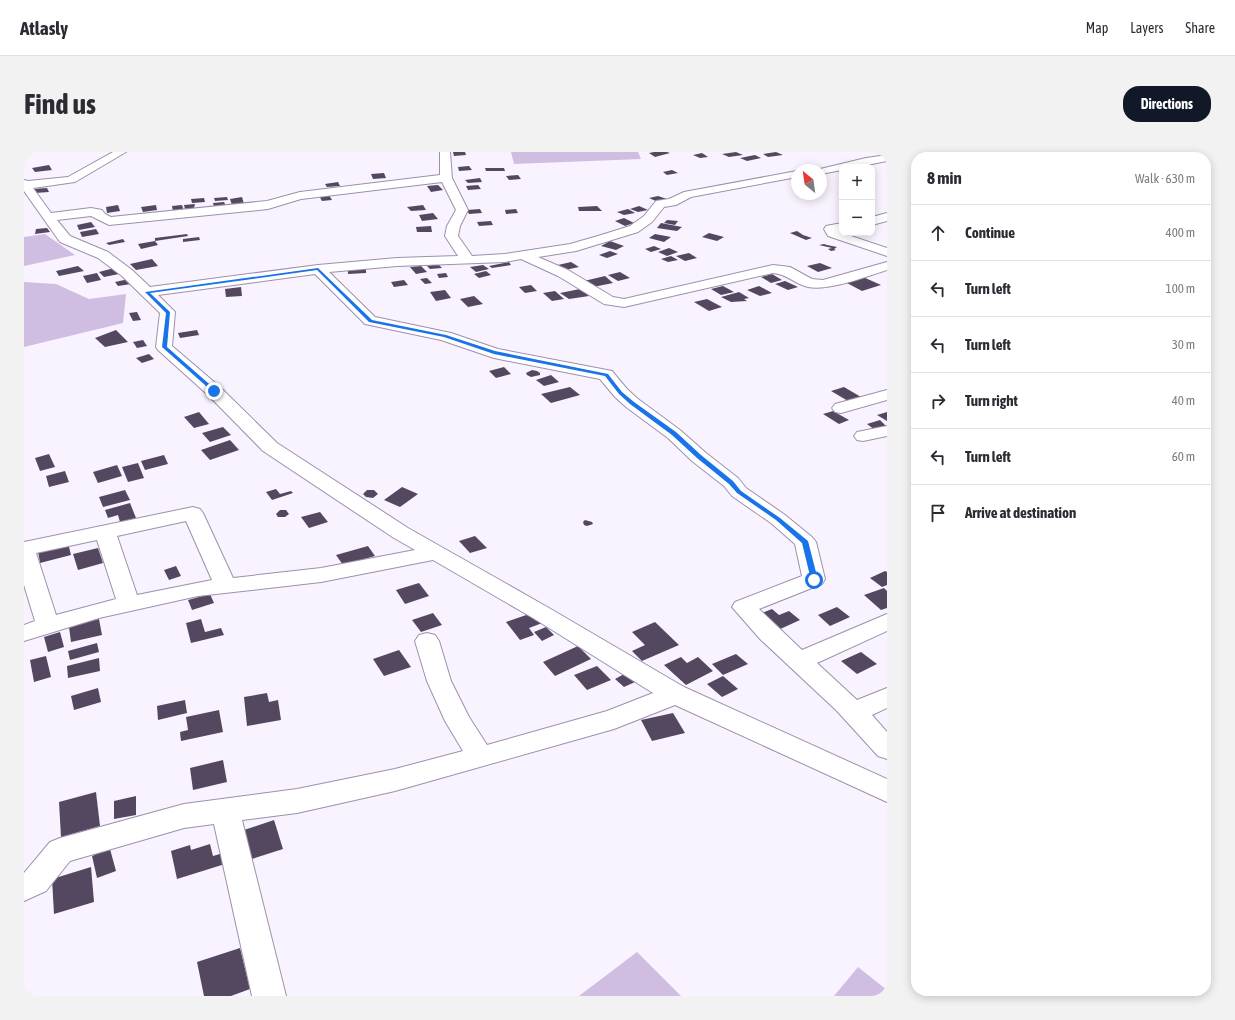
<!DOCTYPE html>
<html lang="en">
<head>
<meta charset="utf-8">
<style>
  body { margin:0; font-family:"Asap Condensed",sans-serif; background:#f2f2f3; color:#2b2b33 }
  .controls { position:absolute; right:12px; top:12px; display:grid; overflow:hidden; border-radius:8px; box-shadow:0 2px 10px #0003 }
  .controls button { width:36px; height:36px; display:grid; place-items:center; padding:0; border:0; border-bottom:1px solid #e1e1e2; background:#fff; color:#2b2b33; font:20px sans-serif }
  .compass { position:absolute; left:767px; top:12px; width:36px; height:36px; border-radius:50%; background:#fff; box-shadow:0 2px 10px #0003; rotate:331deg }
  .stop { position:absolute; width:12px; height:12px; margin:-9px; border:3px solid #1a73e8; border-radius:50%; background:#fff }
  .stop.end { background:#1a73e8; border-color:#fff; box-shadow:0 1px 4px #0008 }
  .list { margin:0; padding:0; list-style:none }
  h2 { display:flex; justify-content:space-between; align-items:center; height:52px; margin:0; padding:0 16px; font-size:17px }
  h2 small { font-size:13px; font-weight:400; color:#7c7c81 }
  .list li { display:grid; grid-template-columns:26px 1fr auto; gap:12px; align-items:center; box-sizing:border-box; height:56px; padding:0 16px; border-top:1px solid #e1e1e2 }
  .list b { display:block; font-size:15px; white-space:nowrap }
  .list em { font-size:13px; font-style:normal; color:#7c7c81 }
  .icon { flex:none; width:22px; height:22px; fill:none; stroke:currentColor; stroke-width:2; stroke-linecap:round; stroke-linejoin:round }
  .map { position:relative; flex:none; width:863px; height:844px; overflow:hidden; border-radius:16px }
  header { display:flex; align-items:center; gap:24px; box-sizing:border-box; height:56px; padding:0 20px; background:#fff; border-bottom:1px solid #e1e1e2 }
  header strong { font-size:19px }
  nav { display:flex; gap:22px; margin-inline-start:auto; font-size:14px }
  .intro { display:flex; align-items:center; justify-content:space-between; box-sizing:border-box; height:96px; padding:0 24px }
  h1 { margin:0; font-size:28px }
  .button { padding:10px 18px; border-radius:16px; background:#111827; color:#fff; font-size:14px; font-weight:700 }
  main { display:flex; gap:24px; padding:0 24px }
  aside { flex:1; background:#fff; border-radius:16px; box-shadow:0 2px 10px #0003 }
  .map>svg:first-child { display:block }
  .green { fill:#cfbee2 }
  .building { fill:#544861 }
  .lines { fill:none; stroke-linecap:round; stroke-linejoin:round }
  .minor-casing { stroke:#9d90ab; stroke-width:2 }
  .minor { fill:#fff; fill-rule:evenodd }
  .route { fill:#1a73e8 }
</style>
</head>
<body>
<header>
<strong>Atlasly</strong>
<nav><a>Map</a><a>Layers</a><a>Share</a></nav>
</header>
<div class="intro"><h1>Find us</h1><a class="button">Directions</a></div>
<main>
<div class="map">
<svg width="863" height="844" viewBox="0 0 863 844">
  <rect width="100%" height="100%" fill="#f9f3ff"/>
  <g class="green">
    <polygon points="487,0 614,0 617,7 490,12"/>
    <polygon points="21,82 51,103 0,114 0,85"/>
    <polygon points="0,130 32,132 65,147 102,142 99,171 0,195"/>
    <polygon points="613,800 657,844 555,844"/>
    <polygon points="834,815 863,838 863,844 810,844"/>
  </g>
  <g class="building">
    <polygon points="429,0 441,0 442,3 430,4"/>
    <polygon points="630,0 643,0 646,1 631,5 625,1"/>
    <polygon points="712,0 719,3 705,5 698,2"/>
    <polygon points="752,0 759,3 744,5 739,2"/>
    <polygon points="678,1 684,5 676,6 669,3"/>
    <polygon points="731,3 737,6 723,9 716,6"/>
    <polygon points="25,13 28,18 11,20 8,16"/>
    <polygon points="445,14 448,18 435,19 434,15"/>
    <polygon points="461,16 480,16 481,19 462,19"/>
    <polygon points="648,18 654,21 643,23 639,20"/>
    <polygon points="360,21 362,26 349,27 347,22"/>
    <polygon points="494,23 497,27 485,28 482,24"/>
    <polygon points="456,26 458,30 444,31 441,28"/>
    <polygon points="314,30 316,34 303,35 301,32"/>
    <polygon points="414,33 419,38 407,40 403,34"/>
    <polygon points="454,33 457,37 444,38 442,34"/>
    <polygon points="23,36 25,40 11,41 9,37"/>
    <polygon points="305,43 308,48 298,49 295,44"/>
    <polygon points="634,44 643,47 634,50 625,46"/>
    <polygon points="203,45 204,48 191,49 190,46"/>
    <polygon points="218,45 220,52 208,53 206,47"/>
    <polygon points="180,46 181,50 168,51 167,47"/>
    <polygon points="200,50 202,54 190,55 189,51"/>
    <polygon points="171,52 170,56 161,57 160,53"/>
    <polygon points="94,53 96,59 83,61 82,55"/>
    <polygon points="132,53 133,58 119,60 117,55"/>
    <polygon points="158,53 160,59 149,60 148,54"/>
    <polygon points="399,53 402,58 387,59 383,55"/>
    <polygon points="573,54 578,59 555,59 554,55"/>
    <polygon points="615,54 624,58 614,60 606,57"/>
    <polygon points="456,57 458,61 445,62 443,58"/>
    <polygon points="492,57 494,61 482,62 481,58"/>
    <polygon points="604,57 611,61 600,63 593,60"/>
    <polygon points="409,61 414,67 398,69 395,63"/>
    <polygon points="600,66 610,71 601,74 591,69"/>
    <polygon points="643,68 654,69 651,73 640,71"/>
    <polygon points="467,69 469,73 455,74 453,70"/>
    <polygon points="67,70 71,75 55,78 53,73"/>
    <polygon points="637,71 658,75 653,79 633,76"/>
    <polygon points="407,74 408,80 393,80 392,75"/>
    <polygon points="23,76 26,80 11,82 12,77"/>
    <polygon points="72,77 75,82 58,85 56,80"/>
    <polygon points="773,79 779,83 788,86 782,88 766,81"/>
    <polygon points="685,81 700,85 693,89 678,85"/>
    <polygon points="163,82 164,84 131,89 131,86"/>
    <polygon points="631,82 647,85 640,90 625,86"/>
    <polygon points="175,85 176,88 159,90 159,87"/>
    <polygon points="99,87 101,90 85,93 82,91"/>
    <polygon points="131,89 134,93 117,97 114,92"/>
    <polygon points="586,89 600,94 592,98 577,94"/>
    <polygon points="800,92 803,93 813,95 810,97 812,98 807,99 804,97 808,96 795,93"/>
    <polygon points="630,94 637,97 627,100 621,97"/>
    <polygon points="645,96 654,100 643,104 634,100"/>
    <polygon points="586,99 594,102 583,106 575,103"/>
    <polygon points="665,101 673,106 661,109 652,104"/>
    <polygon points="647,104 654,108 644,110 637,107"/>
    <polygon points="128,107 134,114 112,118 106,112"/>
    <polygon points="485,110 487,113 468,116 465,114"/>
    <polygon points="547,110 555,115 541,118 534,113"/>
    <polygon points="796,111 808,116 794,120 783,114"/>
    <polygon points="414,112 418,116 406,117 403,114"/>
    <polygon points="459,113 465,117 452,120 446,115"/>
    <polygon points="54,114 60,119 35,124 32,119"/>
    <polygon points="397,114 403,120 392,122 386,115"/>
    <polygon points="94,115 100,121 80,125 75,120"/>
    <polygon points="324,117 342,117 342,121 324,122"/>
    <polygon points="462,119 467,123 455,126 450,122"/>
    <polygon points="596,120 606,126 594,129 584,123"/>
    <polygon points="73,121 77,128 63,131 59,124"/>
    <polygon points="422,121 424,125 415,126 413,122"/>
    <polygon points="748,122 758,128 747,131 737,125"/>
    <polygon points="581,124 589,131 569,135 560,129"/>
    <polygon points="839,125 857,133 838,139 821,130"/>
    <polygon points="403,126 408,131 401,132 396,127"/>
    <polygon points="105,127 107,132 94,134 91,130"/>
    <polygon points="380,128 384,133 370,135 367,130"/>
    <polygon points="761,129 774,135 764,138 751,132"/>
    <polygon points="507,133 513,139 501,141 495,135"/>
    <polygon points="699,134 710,140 697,143 687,137"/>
    <polygon points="735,134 748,141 736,144 723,138"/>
    <polygon points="217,135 218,144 202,145 201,137"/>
    <polygon points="556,137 565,144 545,147 536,141"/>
    <polygon points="421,138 427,146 412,149 406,140"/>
    <polygon points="531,139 540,147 528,149 519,141"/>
    <polygon points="715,140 725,146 720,147 723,149 707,150 697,145"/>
    <polygon points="450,144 459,152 444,155 436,147"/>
    <polygon points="683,147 698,155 685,159 670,150"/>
    <polygon points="113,160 117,168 109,169 105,161"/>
    <polygon points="92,178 104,190 81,195 71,186"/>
    <polygon points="173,178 175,183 156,186 154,181"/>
    <polygon points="119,188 123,194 113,196 109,190"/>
    <polygon points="125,202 130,207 118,211 112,206"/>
    <polygon points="480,215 487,222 472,226 465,219"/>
    <polygon points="508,218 513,219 516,221 516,223 507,225 503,223 502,221"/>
    <polygon points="527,223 535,230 520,234 512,228"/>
    <polygon points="546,235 556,243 527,251 517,242"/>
    <polygon points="820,235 837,245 824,249 807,239"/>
    <polygon points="809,259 825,268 815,272 799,262"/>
    <polygon points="175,260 185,272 170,276 160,265"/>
    <polygon points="863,260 863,269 853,263"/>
    <polygon points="856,268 863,275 851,278 843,272"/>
    <polygon points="199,275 207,283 186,290 178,281"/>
    <polygon points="206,288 215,298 186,308 177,298"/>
    <polygon points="25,302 31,315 16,319 11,306"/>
    <polygon points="140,303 144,312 121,318 117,309"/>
    <polygon points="114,311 120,326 104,330 98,315"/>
    <polygon points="93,313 98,324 74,331 69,320"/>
    <polygon points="41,319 45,330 25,335 22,324"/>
    <polygon points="378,335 394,342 376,355 360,348"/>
    <polygon points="252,337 256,342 267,339 269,341 248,348 242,340"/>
    <polygon points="101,338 106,348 79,355 75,345"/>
    <polygon points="343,338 350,338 354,342 349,346 342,345 339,342"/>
    <polygon points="106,351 112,366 96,370 94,363 84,366 81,358"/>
    <polygon points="256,358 262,358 265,362 261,365 254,365 252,362"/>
    <polygon points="296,360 304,370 285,376 277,365"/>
    <polygon points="561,368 568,370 569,372 563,374 560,373 559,370"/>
    <polygon points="451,384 463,396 446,401 435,389"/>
    <polygon points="44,391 47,403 16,411 14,399"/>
    <polygon points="344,394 351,404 319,413 312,403"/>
    <polygon points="74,396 79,411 54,418 49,402"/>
    <polygon points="152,414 157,424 145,428 140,418"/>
    <polygon points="861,419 863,420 863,433 858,435 846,426"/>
    <polygon points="395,431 405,444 381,452 372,438"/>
    <polygon points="860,436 863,439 863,456 857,458 840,443"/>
    <polygon points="186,442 190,451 168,458 164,448"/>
    <polygon points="813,455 826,465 806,474 794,463"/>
    <polygon points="748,457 755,463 765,459 776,468 752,479 733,463"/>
    <polygon points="511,460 521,470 505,476 510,483 496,488 482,470"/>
    <polygon points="409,461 418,473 397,480 388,468"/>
    <polygon points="75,467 78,483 47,490 45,475"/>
    <polygon points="177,467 181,480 197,476 200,483 167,491 162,471"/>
    <polygon points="631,470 655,493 618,509 608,499 621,493 608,480"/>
    <polygon points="522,475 530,483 518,489 510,480"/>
    <polygon points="36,480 40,495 24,500 20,485"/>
    <polygon points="73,491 75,500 46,508 44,499"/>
    <polygon points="554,494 567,507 531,524 519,510"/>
    <polygon points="375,498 387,515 360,524 349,507"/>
    <polygon points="837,500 853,512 833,522 817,509"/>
    <polygon points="712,502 724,512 699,523 688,512"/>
    <polygon points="22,504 27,525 10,530 6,508"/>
    <polygon points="657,505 663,511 674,505 689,519 662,533 640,513"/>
    <polygon points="75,506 76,519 44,526 43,514"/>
    <polygon points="573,514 587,528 563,538 550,523"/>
    <polygon points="602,521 611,530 600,535 591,527"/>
    <polygon points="699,524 714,537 698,545 683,532"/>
    <polygon points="74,536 77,550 50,558 47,544"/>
    <polygon points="243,541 245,550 254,548 257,568 223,574 220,545"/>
    <polygon points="161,548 163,561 134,568 133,554"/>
    <polygon points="195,558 199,580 157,589 156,580 164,578 162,565"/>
    <polygon points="649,561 661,581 628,589 617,568"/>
    <polygon points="199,608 203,630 169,638 166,616"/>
    <polygon points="72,640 76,674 37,685 35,650"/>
    <polygon points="112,644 112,663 90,667 90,649"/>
    <polygon points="250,668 259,697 228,707 220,678"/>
    <polygon points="186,692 189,704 199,701 201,712 153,727 147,699 166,693 167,698"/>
    <polygon points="86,697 92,719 73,726 68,704"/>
    <polygon points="67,715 70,750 30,762 28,727"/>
    <polygon points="216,796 226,837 207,844 180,844 173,810"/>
  </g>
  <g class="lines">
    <defs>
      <g id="minor">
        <path d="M89 0H102L51 30 9 36 27 61 67 56 78 58 81 62 87 65 243 49 276 40 416 23V0H426L428 26 444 58 436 74 434 84 448 104 481 102 546 92 574 84 606 74 620 64 632 49 645 47 660 40 773 19V25L667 45 652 53 640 55 628 70 614 80 552 99 514 105 544 118 589 145 600 147 749 113 766 115 788 127 799 128 863 110V118C841 125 805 139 784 135 771 132 763 122 749 121L600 155 580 152 534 124 497 107 481 110 373 114 305 120 351 165 427 181 474 197 588 219 603 237 614 247 656 278 682 301 714 326 722 336 761 363 788 385 792 390 801 427 798 432 735 457 778 498 863 462V479L793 511 833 548 863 536V556L848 563 863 580V607L854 604 813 559 736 487 708 455 711 450 778 424 771 392 747 371 708 344 700 334 668 309 644 286 602 255 591 245 576 227 470 206 417 188 341 172 291 122 134 143 151 160 148 194 196 235 253 291 384 376 525 456 660 535 863 627V650L651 553 590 577 371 639 273 661 218 668 262 844H228L190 672 160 676 46 709 22 739 0 749V721L26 690 36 686 160 652 273 637 371 617 439 599 421 569 403 529 391 489 395 483 403 481 411 483 415 489 427 529 445 565 463 593 583 559 629 541 509 466 409 408 297 430 174 444 75 466 0 489V473L11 469 0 433V390L169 355 176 357 179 361 209 426 297 416 391 398 370 386 239 299 184 243 134 198 132 195 136 161 98 124 74 106 36 90 0 39V28L4 29 44 25ZM418 30 432 58 423 74 421 84 434 104 373 106 294 113 126 135 108 118 84 100 46 84 33 68 67 64 85 73 244 57 277 47ZM162 369 188 428 113 443 93 384ZM73 388 92 447 32 463 12 401Z"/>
        <polygon points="863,3 863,9 833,15 818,15 818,18 797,22 797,18 792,18 842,6"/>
        <polygon points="863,61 863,69 848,73 848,65"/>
        <polygon points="818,71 818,79 816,79 818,81 863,96 863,104 804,84 800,77 802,74"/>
        <polygon points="863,238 863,248 817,261 811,260 808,256 811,252"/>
        <polygon points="863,274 863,284 839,289 833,288 830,284 833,280"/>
      </g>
    </defs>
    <use href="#minor" class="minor-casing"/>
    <use href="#minor" class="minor"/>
  </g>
  <polygon class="route" points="294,116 348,168 422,183 471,199 584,222 598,240 610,250 652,280 677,303 709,329 717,339 756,366 784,389 794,428 790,430 787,428 778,391 752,368 713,341 705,332 673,306 648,283 606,252 595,242 581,224 470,202 420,185 345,170 293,118 126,141 146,160 143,195 192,238 192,240 190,241 138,195 142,161 121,140"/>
</svg>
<div class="controls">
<button>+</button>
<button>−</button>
</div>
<svg class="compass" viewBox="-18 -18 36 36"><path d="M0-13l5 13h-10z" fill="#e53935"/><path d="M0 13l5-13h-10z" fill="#7c7c81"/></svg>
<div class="stop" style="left:790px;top:428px"></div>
<div class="stop end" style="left:190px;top:239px"></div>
</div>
<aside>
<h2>8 min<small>Walk · 630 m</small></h2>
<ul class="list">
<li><svg class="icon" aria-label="ahead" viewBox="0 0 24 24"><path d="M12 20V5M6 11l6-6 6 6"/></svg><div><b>Continue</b></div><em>400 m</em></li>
<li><svg class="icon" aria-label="left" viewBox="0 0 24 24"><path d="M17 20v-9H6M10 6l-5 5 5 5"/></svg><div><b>Turn left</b></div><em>100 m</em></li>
<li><svg class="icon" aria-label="left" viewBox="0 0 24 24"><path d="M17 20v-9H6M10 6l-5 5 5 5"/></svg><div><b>Turn left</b></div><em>30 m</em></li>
<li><svg class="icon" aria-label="right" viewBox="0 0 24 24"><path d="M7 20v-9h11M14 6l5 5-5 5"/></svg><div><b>Turn right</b></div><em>40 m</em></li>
<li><svg class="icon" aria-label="left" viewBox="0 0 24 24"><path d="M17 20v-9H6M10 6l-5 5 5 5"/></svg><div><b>Turn left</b></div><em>60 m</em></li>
<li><svg class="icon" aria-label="arrive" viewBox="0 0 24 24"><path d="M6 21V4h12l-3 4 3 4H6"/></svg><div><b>Arrive at destination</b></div></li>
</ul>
</aside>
</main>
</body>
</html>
